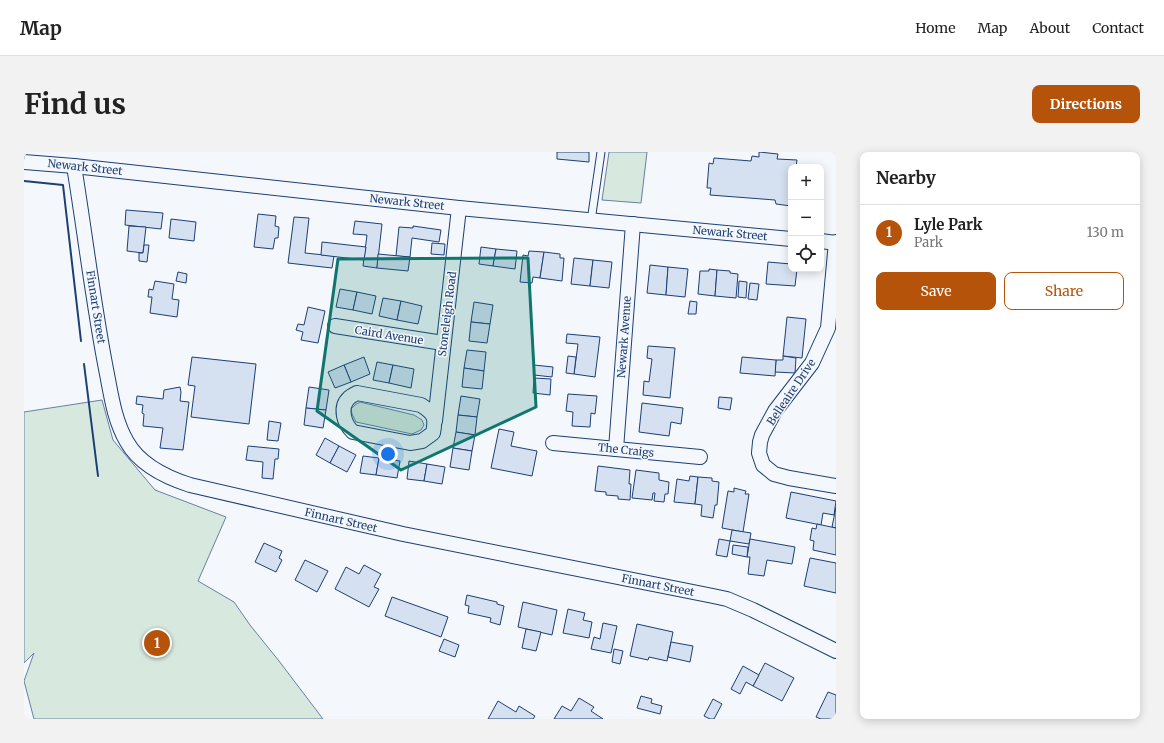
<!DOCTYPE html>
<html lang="en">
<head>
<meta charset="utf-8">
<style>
  body { margin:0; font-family:Merriweather,serif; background:#f2f2f2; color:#222 }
  .controls { position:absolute; right:12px; top:12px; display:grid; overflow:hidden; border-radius:8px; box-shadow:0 2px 10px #0003 }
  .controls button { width:36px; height:36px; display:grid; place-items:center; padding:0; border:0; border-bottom:1px solid #e0e0e0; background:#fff; color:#222; font:20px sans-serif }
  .you { position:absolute; left:364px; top:302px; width:14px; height:14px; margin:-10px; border:3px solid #fff; border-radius:50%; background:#1a73e8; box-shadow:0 0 0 6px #1a73e833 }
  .badge { display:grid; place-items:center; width:26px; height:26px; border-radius:50%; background:#b45309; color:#fff; font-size:13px; font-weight:700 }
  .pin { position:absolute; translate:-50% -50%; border:2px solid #fff; box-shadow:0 1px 4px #0006 }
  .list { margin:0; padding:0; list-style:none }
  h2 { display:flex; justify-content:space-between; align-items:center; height:52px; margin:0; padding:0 16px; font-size:17px }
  h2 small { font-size:13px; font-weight:400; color:#767676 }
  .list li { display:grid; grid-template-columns:26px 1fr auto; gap:12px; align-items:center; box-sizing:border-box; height:56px; padding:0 16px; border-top:1px solid #e0e0e0 }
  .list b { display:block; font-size:15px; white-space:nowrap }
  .list p { margin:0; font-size:13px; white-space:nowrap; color:#767676 }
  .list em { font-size:13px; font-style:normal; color:#767676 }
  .actions { display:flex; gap:8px; padding:12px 16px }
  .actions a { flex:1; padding:9px 0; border:1px solid #b45309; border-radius:8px; text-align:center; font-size:14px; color:#b45309 }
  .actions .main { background:#b45309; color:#fff }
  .icon { flex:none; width:22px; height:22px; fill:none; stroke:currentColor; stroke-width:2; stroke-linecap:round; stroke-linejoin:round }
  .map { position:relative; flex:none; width:812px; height:567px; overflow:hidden; border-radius:8px }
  header { display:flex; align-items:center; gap:24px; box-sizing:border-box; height:56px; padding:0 20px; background:#fff; border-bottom:1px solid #e0e0e0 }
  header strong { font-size:19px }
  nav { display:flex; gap:22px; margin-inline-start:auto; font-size:14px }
  .intro { display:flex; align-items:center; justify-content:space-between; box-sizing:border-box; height:96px; padding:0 24px }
  h1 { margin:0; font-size:28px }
  .button { padding:10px 18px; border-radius:8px; background:#b45309; color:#fff; font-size:14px; font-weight:700 }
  main { display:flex; gap:24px; padding:0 24px }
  aside { flex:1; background:#fff; border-radius:8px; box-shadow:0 2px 10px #0003 }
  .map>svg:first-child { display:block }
  .green { fill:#d7e8df; stroke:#687fa3 }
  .building { fill:#d5e0f0; stroke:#1d3f73 }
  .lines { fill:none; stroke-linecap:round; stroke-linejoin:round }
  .service-casing { stroke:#1d3f73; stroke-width:9 }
  .minor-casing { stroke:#1d3f73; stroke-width:16 }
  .service { stroke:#f4f7fb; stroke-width:7 }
  .minor { stroke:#f4f7fb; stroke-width:14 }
  .wall { stroke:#1d3f73; stroke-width:2 }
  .marked { fill:#0f766e; fill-opacity:0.2; stroke:#0f766e; stroke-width:3; stroke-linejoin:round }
  .labels { text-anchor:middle; stroke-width:3; stroke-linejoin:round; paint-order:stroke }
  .street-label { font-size:11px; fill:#1d3f73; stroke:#f4f7fb }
</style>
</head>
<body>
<header>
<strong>Map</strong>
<nav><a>Home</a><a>Map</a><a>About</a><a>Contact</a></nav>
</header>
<div class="intro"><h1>Find us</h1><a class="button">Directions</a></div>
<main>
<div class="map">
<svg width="812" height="567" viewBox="0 0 812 567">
  <rect width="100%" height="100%" fill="#f4f7fb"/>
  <g class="green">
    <polygon points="585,0 623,0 617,51 578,48"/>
    <polygon points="78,248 89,288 131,338 202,365 174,429 210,450 226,473 255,509 299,567 10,567 0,529 10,501 0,511 0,260"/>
    <polygon points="336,250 390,263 398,268 400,273 397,278 388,282 332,270 328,262 327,257 331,253"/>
  </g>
  <g class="building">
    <polygon points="533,0 565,0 565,10 533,7"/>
    <polygon points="735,0 754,2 753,7 773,8 772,15 767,15 767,54 752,52 751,48 686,43 687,36 683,36 685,11 689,12 690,6 727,9 728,4 735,5"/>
    <polygon points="102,58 139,61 137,77 101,73"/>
    <polygon points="234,62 252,64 251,74 255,75 254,86 251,86 249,97 230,95"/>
    <polygon points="270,65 285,66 281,101 310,104 308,116 264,111"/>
    <polygon points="147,67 172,70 170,89 145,86"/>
    <polygon points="331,69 358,72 353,116 339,114 343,83 329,82"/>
    <polygon points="105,74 122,75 119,101 103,99"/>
    <polygon points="389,74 417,78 415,90 388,86 386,105 372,104 375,75 389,76"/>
    <polygon points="298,90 342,95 340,108 297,103"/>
    <polygon points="408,91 421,92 420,103 407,102"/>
    <polygon points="120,93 125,93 123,110 115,109 115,101 119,101"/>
    <polygon points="457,95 472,97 469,114 455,112"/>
    <polygon points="472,97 493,99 491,117 469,114"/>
    <polygon points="505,99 520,100 516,126 509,125 508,131 496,130 499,103 504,104"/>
    <polygon points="520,100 536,102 536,106 540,106 538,129 516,126"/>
    <polygon points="354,102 386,105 384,119 353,116"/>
    <polygon points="550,106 569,108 566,134 547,132"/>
    <polygon points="569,108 588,110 585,136 566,134"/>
    <polygon points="744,110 767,112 767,117 773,117 771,134 742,132"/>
    <polygon points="626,113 644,115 642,143 623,141"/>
    <polygon points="644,115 664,117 661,145 642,143"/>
    <polygon points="685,117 693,118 691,144 674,142 676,119 685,119"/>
    <polygon points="693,118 706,119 706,121 714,122 712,146 691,144"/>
    <polygon points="154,120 163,122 162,131 152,129"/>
    <polygon points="131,129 150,132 148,147 155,148 153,165 126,161 128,145 124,145 125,137 129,138"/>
    <polygon points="715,129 723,130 722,146 714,145"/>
    <polygon points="726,131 735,132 733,148 724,147"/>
    <polygon points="316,137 333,140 329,158 312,155"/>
    <polygon points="333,140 352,144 348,162 329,158"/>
    <polygon points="359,146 377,149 373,168 355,164"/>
    <polygon points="377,149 398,154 394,172 373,168"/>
    <polygon points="666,149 673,150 672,162 664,162"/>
    <polygon points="450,150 469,153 466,172 447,170"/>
    <polygon points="284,155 301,159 294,191 277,188 279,180 272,178 274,172 280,173"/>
    <polygon points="763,165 782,167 778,206 759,204"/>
    <polygon points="447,170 466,172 463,191 445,189"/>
    <polygon points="543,182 576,185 571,225 550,222 554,192 542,191"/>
    <polygon points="624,194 651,196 646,246 619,243 620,229 625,230 628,207 623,206"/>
    <polygon points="443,198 462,200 460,219 440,216"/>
    <polygon points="544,204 552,205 550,222 542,221"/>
    <polygon points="759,204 772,206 771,221 751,220 752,208 759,208"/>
    <polygon points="168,205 232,212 225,272 167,265 171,234 164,233"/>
    <polygon points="340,205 346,222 327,230 320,213"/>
    <polygon points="718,205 752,208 751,224 716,221"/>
    <polygon points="353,210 369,213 365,231 349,228"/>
    <polygon points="320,213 327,230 311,236 304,220"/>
    <polygon points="369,213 390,217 387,236 365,231"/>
    <polygon points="510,213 529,215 528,225 510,223"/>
    <polygon points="440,216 460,219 458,237 438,235"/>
    <polygon points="510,226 527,227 526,243 509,241"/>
    <polygon points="156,235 157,240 156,249 165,250 159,298 136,296 139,276 119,274 120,262 118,261 119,253 112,252 113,244 139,247 140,238"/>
    <polygon points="285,235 305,238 302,258 282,256"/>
    <polygon points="544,242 573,244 571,262 567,261 566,275 548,274 549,260 542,259"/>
    <polygon points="437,244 456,247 453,265 434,263"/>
    <polygon points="695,245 708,246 706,258 694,256"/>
    <polygon points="618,251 659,256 657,272 647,270 645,284 615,280"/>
    <polygon points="282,256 302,258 299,276 280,273"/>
    <polygon points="434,263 453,265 451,283 432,280"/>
    <polygon points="245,269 257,271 254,289 243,288"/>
    <polygon points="475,277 490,280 487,294 513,299 508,324 467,316"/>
    <polygon points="432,280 451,283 448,299 429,296"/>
    <polygon points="301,286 315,294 306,311 292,303"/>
    <polygon points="224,294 255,297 254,307 251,307 249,327 238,326 239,310 222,308"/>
    <polygon points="315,294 332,303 323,320 306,311"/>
    <polygon points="429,296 448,299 445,318 426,315"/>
    <polygon points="339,304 355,306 352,323 336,321"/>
    <polygon points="355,306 376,309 373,326 352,323"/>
    <polygon points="385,309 403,312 400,329 383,327"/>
    <polygon points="403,312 421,315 418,332 400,329"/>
    <polygon points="574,314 606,318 605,332 607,332 606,348 594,347 594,344 582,343 582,340 571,339"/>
    <polygon points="612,318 635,321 635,328 645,330 644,342 641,342 640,350 630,349 631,341 629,341 628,348 608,346"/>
    <polygon points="666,324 674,325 671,352 650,350 653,327 665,329"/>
    <polygon points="674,325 688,326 688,329 695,330 693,353 691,353 689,366 677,364 678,353 671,352"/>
    <polygon points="710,336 722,339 721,342 725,342 719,380 698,376 704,339 710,340"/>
    <polygon points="767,340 812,349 810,363 799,361 797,373 762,366"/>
    <polygon points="812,355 812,376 808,375"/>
    <polygon points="793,372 812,376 812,403 789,398 790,389 786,388 788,376 792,377"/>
    <polygon points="708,378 727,381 725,392 706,389"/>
    <polygon points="695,387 706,389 703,405 692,403"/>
    <polygon points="726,387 771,395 768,412 743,408 740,424 724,422 726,405 723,405"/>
    <polygon points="240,391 258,399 255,406 258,408 252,420 231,410"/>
    <polygon points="709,393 724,395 723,405 708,402"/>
    <polygon points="786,406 812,411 812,441 780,434"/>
    <polygon points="281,408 304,419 293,440 271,428"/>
    <polygon points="340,413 357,422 350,435 355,437 345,455 311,437 322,415 335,422"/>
    <polygon points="443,443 473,450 473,452 480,454 476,473 466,470 467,466 444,461 445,454 441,453"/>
    <polygon points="368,445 424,465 417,485 361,464"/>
    <polygon points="499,450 533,458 528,483 494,475"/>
    <polygon points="544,457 561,461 559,468 568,470 565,486 539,481"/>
    <polygon points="579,471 593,474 587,501 567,497 570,485 576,487"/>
    <polygon points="613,472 649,480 643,509 625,505 624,508 606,504"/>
    <polygon points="502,477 517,480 512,499 498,496"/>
    <polygon points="420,487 435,493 431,505 415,499"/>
    <polygon points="647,490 669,494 666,510 644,505"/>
    <polygon points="590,497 599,499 596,512 588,510"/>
    <polygon points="741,511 770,526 758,549 729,534"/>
    <polygon points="719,514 735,523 729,534 722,530 716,542 707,537"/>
    <polygon points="804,540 812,543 812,567 797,567 792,565"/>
    <polygon points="617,544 628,547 627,551 638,554 636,562 613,556"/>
    <polygon points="555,546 570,555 567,559 579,567 530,567 538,554 547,559"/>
    <polygon points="689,547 698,552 690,567 686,567 680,564"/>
    <polygon points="474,549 492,560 495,554 511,564 509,567 464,567"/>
  </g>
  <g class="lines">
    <defs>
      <polyline id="service" points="567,69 577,0"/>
      <g id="minor">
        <polyline points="0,10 50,14 435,56 767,87"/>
        <path d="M50 14C61 81 69 150 82 217 87 242 90 268 103 290 116 313 141 325 166 333L379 382 689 444 703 447 729 458 812 499"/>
        <polyline points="797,89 812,91"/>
        <polyline points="812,90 804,176 788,211 751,259 738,283 736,290 735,301 739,313 750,322 765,326 812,334"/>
        <polyline points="311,174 419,191"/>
        <path d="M333 241 397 253C411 262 412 266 409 281L398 289 386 291 329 280C320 272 315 255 325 246 327 244 331 242 333 241Z"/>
        <polyline points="411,269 435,56"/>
        <polyline points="529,291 676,305"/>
        <polyline points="592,297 609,72"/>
      </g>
    </defs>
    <use href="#service" class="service-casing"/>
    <use href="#minor" class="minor-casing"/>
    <use href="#service" class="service"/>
    <use href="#minor" class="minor"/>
    <g class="wall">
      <polyline points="0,29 39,33 57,189"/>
      <polyline points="60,212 74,324"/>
    </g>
  </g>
  <path class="marked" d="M504 106 512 255 377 318 293 259 314 107Z"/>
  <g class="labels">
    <g class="street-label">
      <text transform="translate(61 15) rotate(6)" y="4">Newark Street</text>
      <text transform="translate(383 50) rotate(6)" y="4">Newark Street</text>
      <text transform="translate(706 81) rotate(5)" y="4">Newark Street</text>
      <text transform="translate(72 155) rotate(81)" y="4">Finnart Street</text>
      <text transform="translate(423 162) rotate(-83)" y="4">Stoneleigh Road</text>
      <text transform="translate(365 183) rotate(9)" y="4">Caird Avenue</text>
      <text transform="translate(600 185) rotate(-86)" y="4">Newark Avenue</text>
      <text transform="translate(767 240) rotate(-56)" y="4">Belleaire Drive</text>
      <text transform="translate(602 298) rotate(6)" y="4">The Craigs</text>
      <text transform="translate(317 368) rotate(13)" y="4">Finnart Street</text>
      <text transform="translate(634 433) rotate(11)" y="4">Finnart Street</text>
    </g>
  </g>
</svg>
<div class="controls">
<button>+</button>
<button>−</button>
<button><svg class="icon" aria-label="locate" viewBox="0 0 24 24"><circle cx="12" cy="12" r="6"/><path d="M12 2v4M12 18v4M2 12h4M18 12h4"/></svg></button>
</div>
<div class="you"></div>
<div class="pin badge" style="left:133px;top:491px">1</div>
</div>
<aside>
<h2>Nearby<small></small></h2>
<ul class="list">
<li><span class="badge">1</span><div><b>Lyle Park</b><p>Park</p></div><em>130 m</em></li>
</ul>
<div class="actions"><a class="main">Save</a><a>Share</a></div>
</aside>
</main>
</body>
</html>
